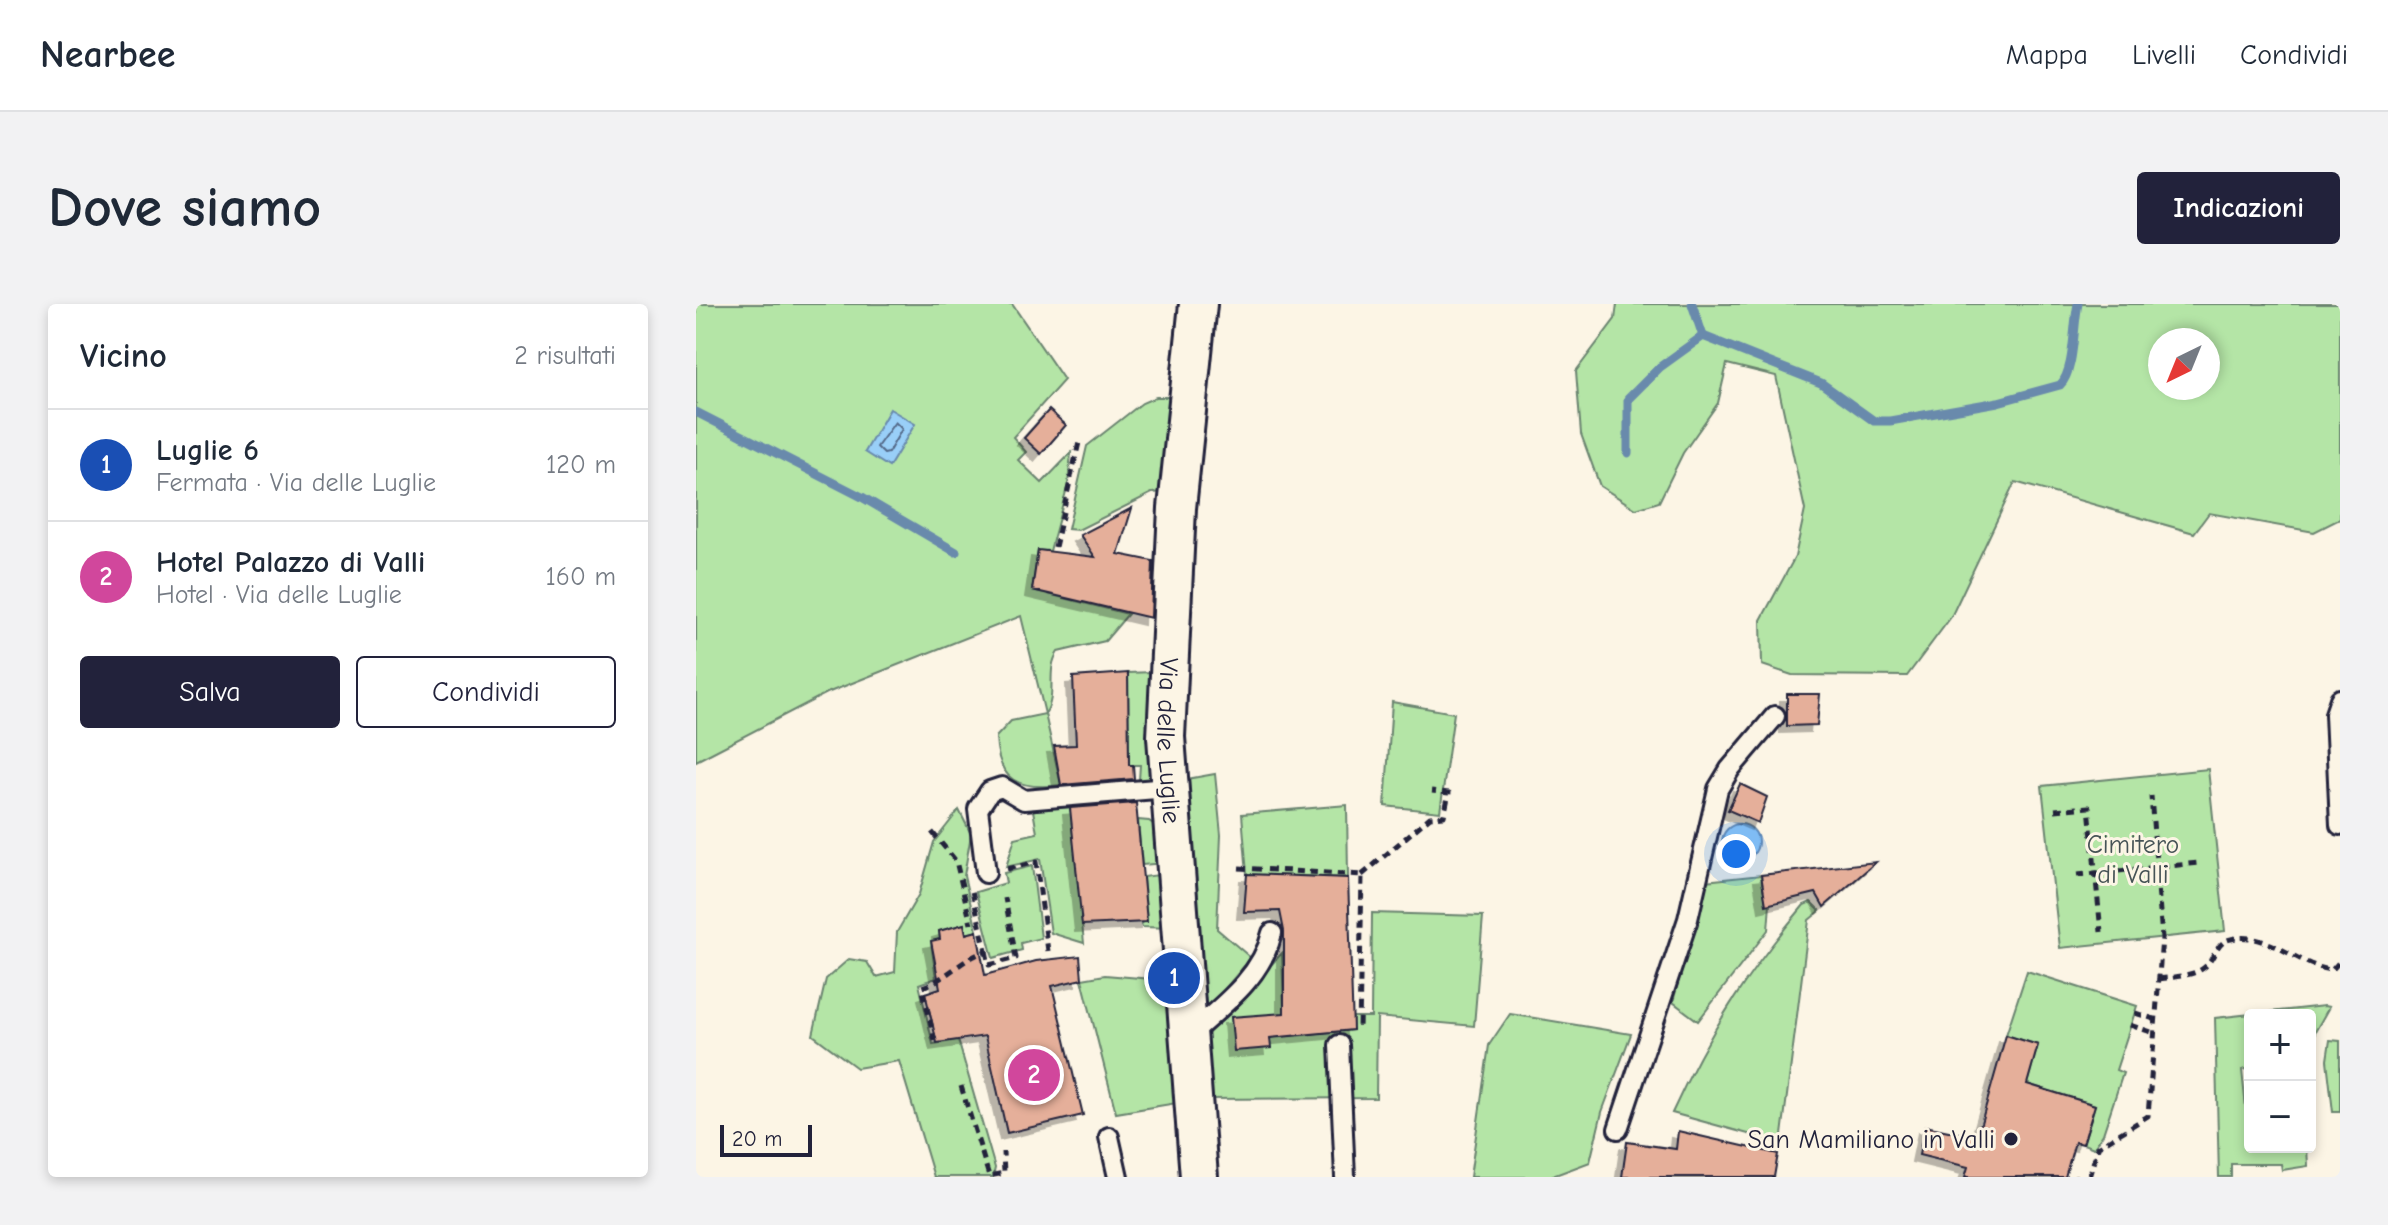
<!DOCTYPE html>
<html lang="it">
<head>
<meta charset="utf-8">
<style>
  body { margin:0; font-family:"Comic Neue",sans-serif; background:#f2f2f3; color:#1f2937 }
  .controls { position:absolute; right:24px; bottom:24px; display:grid; overflow:hidden; border-radius:8px; box-shadow:0 4px 12px #0003 }
  .controls button { width:72px; height:72px; display:grid; place-items:center; padding:0; border:0; border-bottom:2px solid #e0e1e3; background:#fff; color:#1f2937; font:40px sans-serif }
  .compass { position:absolute; left:1452px; top:24px; width:72px; height:72px; border-radius:50%; background:#fff; box-shadow:0 4px 12px #0003; rotate:223deg }
  .scale { position:absolute; left:24px; bottom:20px; width:92px; box-sizing:border-box; padding-left:8px; border:4px solid #22223b; border-top:0; font-size:22px; line-height:28px; white-space:nowrap; color:#22223b; -webkit-text-stroke:6px #fcf5e5; paint-order:stroke }
  .you { position:absolute; left:1040px; top:550px; width:28px; height:28px; margin:-20px; border:6px solid #fff; border-radius:50%; background:#1a73e8; box-shadow:0 0 0 12px #1a73e833 }
  .badge { display:grid; place-items:center; width:52px; height:52px; border-radius:50%; background:#22223b; color:#fff; font-size:26px; font-weight:700 }
  .pin { position:absolute; translate:-50% -50%; border:4px solid #fff; box-shadow:0 2px 8px #0006 }
  .list { margin:0; padding:0; list-style:none }
  h2 { display:flex; justify-content:space-between; align-items:center; height:104px; margin:0; padding:0 32px; font-size:34px }
  h2 small { font-size:26px; font-weight:400; color:#747a83 }
  .list li { display:grid; grid-template-columns:52px 1fr auto; gap:24px; align-items:center; box-sizing:border-box; height:112px; padding:0 32px; border-top:2px solid #e0e1e3 }
  .list b { display:block; font-size:30px; white-space:nowrap }
  .list p { margin:0; font-size:26px; white-space:nowrap; color:#747a83 }
  .list em { font-size:26px; font-style:normal; color:#747a83 }
  .actions { display:flex; gap:16px; padding:24px 32px }
  .actions a { flex:1; padding:18px 0; border:2px solid #22223b; border-radius:8px; text-align:center; font-size:28px; color:#22223b }
  .actions .main { background:#22223b; color:#fff }
  .map { position:relative; flex:none; width:1644px; height:873px; overflow:hidden; border-radius:8px }
  header { display:flex; align-items:center; gap:48px; box-sizing:border-box; height:112px; padding:0 40px; background:#fff; border-bottom:2px solid #e0e1e3 }
  header strong { font-size:38px }
  nav { display:flex; gap:44px; margin-inline-start:auto; font-size:28px }
  .intro { display:flex; align-items:center; justify-content:space-between; box-sizing:border-box; height:192px; padding:0 48px }
  h1 { margin:0; font-size:56px }
  .button { padding:20px 36px; border-radius:8px; background:#22223b; color:#fff; font-size:28px; font-weight:700 }
  main { display:flex; gap:48px; padding:0 48px }
  aside { flex:1; background:#fff; border-radius:8px; box-shadow:0 4px 12px #0003 }
  .map>svg:first-child { display:block }
  .green { fill:#b4e5a6; stroke:#6b8470; stroke-width:2; fill-rule:evenodd }
  .water { fill:#99cff8; stroke:#698aac; stroke-width:2 }
  .lines { fill:none; stroke-linecap:round; stroke-linejoin:round }
  .shore { stroke:#526787; stroke-width:2 }
  .stream { stroke:#698aac; stroke-width:9 }
  .building { fill:#e5af9a; stroke:#22223b; stroke-width:2; filter:url(#shadow) }
  .lane-casing { stroke:#22223b; stroke-width:24 }
  .street-casing { stroke:#22223b; stroke-width:42 }
  .path { stroke:#22223b; stroke-width:5; stroke-dasharray:8 6; stroke-linecap:butt }
  .lane { stroke:#fcf5e5; stroke-width:18 }
  .street { stroke:#fcf5e5; stroke-width:36 }
  .poi-dot { fill:#22223b; stroke:#fcf5e5; stroke-width:3 }
  .labels { text-anchor:middle; stroke-width:6; stroke-linejoin:round; paint-order:stroke }
  .street-label { font-size:26px; fill:#22223b; stroke:#fcf5e5 }
  .park-label { font-size:26px; fill:#465356; stroke:#fcf5e5 }
  .poi-label { font-size:26px; fill:#22223b; stroke:#fcf5e5; text-anchor:end }
</style>
</head>
<body>
<header>
<strong>Nearbee</strong>
<nav><a>Mappa</a><a>Livelli</a><a>Condividi</a></nav>
</header>
<div class="intro"><h1>Dove siamo</h1><a class="button">Indicazioni</a></div>
<main>
<aside>
<h2>Vicino<small>2 risultati</small></h2>
<ul class="list">
<li><span class="badge" style="background:#1a4fb4">1</span><div><b>Luglie 6</b><p>Fermata · Via delle Luglie</p></div><em>120 m</em></li>
<li><span class="badge" style="background:#d1479c">2</span><div><b>Hotel Palazzo di Valli</b><p>Hotel · Via delle Luglie</p></div><em>160 m</em></li>
</ul>
<div class="actions"><a class="main">Salva</a><a>Condividi</a></div>
</aside>
<div class="map">
<svg width="1644" height="873" viewBox="0 0 1644 873">
  <defs>
    <filter id="shadow"><feDropShadow dx="-7" dy="7" stdDeviation="0" flood-color="#0004"/></filter>
  </defs>
  <rect width="100%" height="100%" fill="#fcf5e5"/>
  <filter id="ink" filterUnits="userSpaceOnUse"><feTurbulence type="fractalNoise" baseFrequency=".0125" numOctaves="2"/><feDisplacementMap in="SourceGraphic" scale="16" xChannelSelector="R" yChannelSelector="G"/><feConvolveMatrix kernelMatrix="1 2 1 2 8 2 1 2 1" color-interpolation-filters="sRGB"/></filter>
  <g filter="url(#ink)">
    <g class="green">
      <path d="M0 0H316L368 76 317 133 330 148 322 156 346 179 375 149 372 180 354 247 342 246 336 286 432 310 409 337 362 348C349 367 362 391 349 410L365 481C323 486 302 478 300 433L315 417 349 410 325 312 131 389 0 457Z"/>
      <path d="M921 0H1644V215L1618 228 1513 209 1498 229 1319 178 1255 313 1211 372 1096 371 1066 361 1065 316 1099 253 1109 206 1080 72 1031 60 1022 99 987 149 963 198 940 205 904 182 885 130 880 67 919 15ZM1464 36H1512V84H1464Z"/>
      <polygon points="460,93 476,93 468,188 456,189 382,226 372,225 391,142 446,99"/>
      <polygon points="456,368 459,475 443,476 444,461 433,461 432,369"/>
      <polygon points="696,398 758,409 744,508 689,502"/>
      <polygon points="1512,465 1529,627 1364,644 1346,482"/>
      <polygon points="519,470 525,531 521,625 555,654 504,714 485,476"/>
      <polygon points="374,501 388,639 355,629 344,555 310,563 319,534 341,529 337,506"/>
      <polygon points="651,501 652,574 551,570 546,510"/>
      <polygon points="263,506 275,530 268,572 281,627 270,630 268,620 243,627 244,635 235,638 240,674 223,680 237,740 262,736 299,864 297,873 238,873 203,757 161,764 117,731 130,675 153,655 171,658 180,673 199,668 201,628 223,590 238,538"/>
      <polygon points="442,516 453,517 465,526 469,559 446,561"/>
      <polygon points="336,562 345,634 325,639 326,646 297,654 280,588 310,579 308,569"/>
      <polygon points="470,570 476,624 446,623 445,618 451,617 447,573"/>
      <polygon points="1065,571 1070,600 1074,600 1072,626 1002,717 977,698 1009,577"/>
      <path d="M1115 598 1124 607 1113 616 1085 839 976 809C1013 728 1051 669 1108 601Z"/>
      <polygon points="676,609 787,612 778,722 681,713 680,794 508,795 508,734 586,649 589,732 656,726 657,713 675,713"/>
      <polygon points="1331,667 1441,702 1420,766 1427,769 1407,830 1398,844 1387,840 1399,801 1331,780 1342,741 1310,731"/>
      <polygon points="409,671 479,677 487,798 420,809 386,675"/>
      <polygon points="1628,702 1633,703 1619,728 1614,753 1614,711 1554,711 1554,764 1546,766 1554,843 1611,843 1612,862 1586,866 1585,860 1535,860 1535,873 1523,873 1519,714"/>
      <polygon points="814,710 935,730 906,808 894,858 854,873 774,873 793,741"/>
      <polygon points="1634,736 1644,737 1644,808 1637,808 1631,756"/>
    </g>
    <g class="water">
      <polygon points="194,105 219,120 193,163 169,148"/>
      <circle cx="1044" cy="538" r="18"/>
    </g>
    <g class="lines">
      <polygon class="shore" points="199,118 206,125 192,149 188,150 181,143"/>
      <g class="stream">
        <polyline points="996,0 1007,32"/>
        <polyline points="0,108 166,193 260,248"/>
        <path d="M932 149V95L964 63 1007 32 1125 79 1178 117H1194L1302 98 1364 81C1379 67 1377 21 1382 0"/>
      </g>
    </g>
    <g class="building">
      <polygon points="353,106 370,121 345,150 328,134"/>
      <polygon points="436,204 422,250 457,257 455,314 336,286 342,246 399,253 384,231"/>
      <polygon points="432,369 433,461 437,461 438,475 365,481 358,442 380,441 377,373"/>
      <polygon points="1091,390 1124,390 1121,421 1091,422"/>
      <polygon points="1044,480 1071,493 1062,519 1032,506"/>
      <polygon points="440,499 451,618 386,621 374,504"/>
      <polygon points="1180,558 1128,603 1120,589 1070,601 1065,571"/>
      <polygon points="551,570 652,574 657,726 574,734 575,744 538,747 535,713 588,709 588,627 584,607 548,608"/>
      <polygon points="268,620 270,630 281,627 289,671 340,657 384,652 386,675 356,682 387,811 311,829 289,732 241,739 229,689 244,684 235,637 244,635 243,627"/>
      <polygon points="1310,731 1342,741 1331,780 1399,801 1387,840 1379,838 1369,873 1269,873 1272,863 1223,851 1229,822 1281,833"/>
      <polygon points="982,827 1082,850 1078,873 926,873 931,838 980,845"/>
    </g>
    <g class="lines">
      <defs>
        <g id="lane">
          <polyline points="1644,395 1639,410 1644,521"/>
          <polyline points="290,569 282,505 294,487 306,483 328,496 472,484"/>
          <path d="M493 731C526 702 566 673 576 629"/>
          <polyline points="643,741 649,873"/>
          <polyline points="922,825 992,615 1022,485 1034,465 1079,412"/>
          <polyline points="413,833 422,873"/>
        </g>
        <g id="street">
          <path id="s1" d="M502 0 481 204 470 433 503 873"/>
        </g>
      </defs>
      <use href="#lane" class="lane-casing"/>
      <use href="#street" class="street-casing"/>
      <g class="path">
        <polyline points="359,243 384,134"/>
        <polyline points="1359,506 1393,503 1405,628"/>
        <polyline points="236,528 260,557 275,620"/>
        <polyline points="543,564 666,571 663,726"/>
        <polyline points="311,565 340,558 352,647"/>
        <polyline points="666,571 734,513 748,512 753,489 736,487"/>
        <polyline points="1381,571 1503,559"/>
        <polyline points="290,647 293,661 320,654 309,594"/>
        <path d="M1463 675C1476 673 1495 672 1506 665 1519 657 1519 638 1535 635 1572 626 1603 663 1636 666L1644 657"/>
        <polyline points="1439,709 1458,715"/>
        <polyline points="1434,721 1458,729"/>
        <path d="M239 737 226 683C251 675 265 655 290 647L276 587"/>
        <polyline points="265,782 293,872 308,869 307,848"/>
        <polyline points="1378,873 1381,873"/>
        <polyline points="1393,873 1402,843 1452,812 1466,634 1455,492"/>
      </g>
      <use href="#lane" class="lane"/>
      <use href="#street" class="street"/>
    </g>
  </g>
  <circle class="poi-dot" cx="1315" cy="835" r="8"/>
  <g class="labels">
    <g class="street-label">
      <text dy="9" stroke="none"><textPath href="#s1" startOffset="438">Via delle Luglie</textPath></text>
    </g>
    <g class="park-label">
      <text x="1437" y="549">Cimitero<tspan x="1437" dy="30">di Valli</tspan></text>
    </g>
    <g class="poi-label">
      <text x="1299" y="844">San Mamiliano in Valli</text>
    </g>
  </g>
</svg>
<div class="controls">
<button>+</button>
<button>−</button>
</div>
<svg class="compass" viewBox="-18 -18 36 36"><path d="M0-13l5 13h-10z" fill="#e53935"/><path d="M0 13l5-13h-10z" fill="#747a83"/></svg>
<div class="scale">20 m</div>
<div class="you"></div>
<div class="pin badge" style="left:478px;top:674px;background:#1a4fb4">1</div>
<div class="pin badge" style="left:338px;top:771px;background:#d1479c">2</div>
</div>
</main>
</body>
</html>
